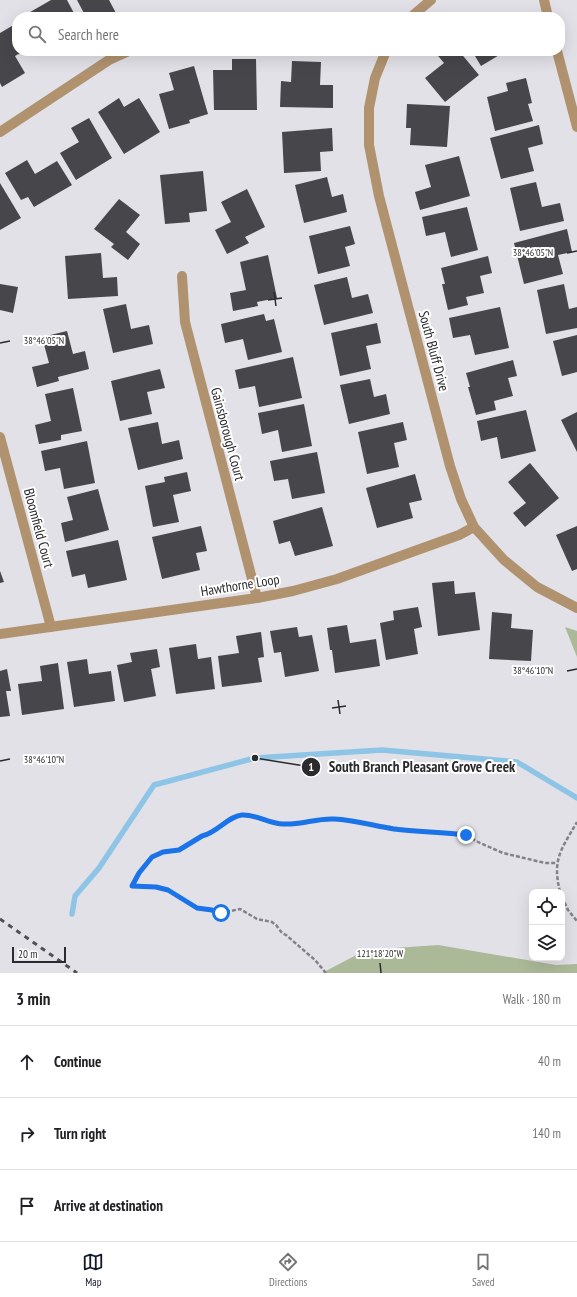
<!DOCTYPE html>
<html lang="en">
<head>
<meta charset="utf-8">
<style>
  body { margin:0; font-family:"PT Sans Narrow",sans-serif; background:#f6f6f6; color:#202124 }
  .controls { position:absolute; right:12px; bottom:12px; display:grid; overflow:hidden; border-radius:8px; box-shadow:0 4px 16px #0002 }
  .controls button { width:36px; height:36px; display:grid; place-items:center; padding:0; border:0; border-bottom:1px solid #e0e0e0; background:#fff; color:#202124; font:20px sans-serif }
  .scale { position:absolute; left:12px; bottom:10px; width:54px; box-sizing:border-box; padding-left:4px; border:2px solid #2b2b2e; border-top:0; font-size:11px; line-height:14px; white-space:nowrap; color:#2b2b2e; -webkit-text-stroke:3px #fff; paint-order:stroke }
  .stop { position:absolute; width:12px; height:12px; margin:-9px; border:3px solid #1a73e8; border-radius:50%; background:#fff }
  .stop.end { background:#1a73e8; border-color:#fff; box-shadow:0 1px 4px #0008 }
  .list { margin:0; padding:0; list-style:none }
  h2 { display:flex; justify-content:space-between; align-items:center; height:52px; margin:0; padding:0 16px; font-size:17px }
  h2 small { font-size:13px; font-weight:400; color:#757577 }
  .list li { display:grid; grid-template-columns:26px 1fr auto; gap:12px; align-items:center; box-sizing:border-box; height:72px; padding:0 16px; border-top:1px solid #e0e0e0 }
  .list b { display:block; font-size:15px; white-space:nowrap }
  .list em { font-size:13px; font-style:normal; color:#757577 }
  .icon { flex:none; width:22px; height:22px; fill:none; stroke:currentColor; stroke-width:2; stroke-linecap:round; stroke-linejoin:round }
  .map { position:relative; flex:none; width:577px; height:973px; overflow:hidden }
  .search { position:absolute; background:#fff; box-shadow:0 4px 16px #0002; left:12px; right:12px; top:12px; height:44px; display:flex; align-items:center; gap:10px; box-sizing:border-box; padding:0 14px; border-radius:16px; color:#757577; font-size:15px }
  .sheet { height:268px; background:#fff }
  nav { display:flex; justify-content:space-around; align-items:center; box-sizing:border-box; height:56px; border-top:1px solid #e0e0e0; background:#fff; font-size:11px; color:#757577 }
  nav a { display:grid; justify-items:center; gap:2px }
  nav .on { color:#111827 }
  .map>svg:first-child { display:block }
  .green { fill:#acb998 }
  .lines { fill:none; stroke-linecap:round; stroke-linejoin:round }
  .stream { stroke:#8ec5e7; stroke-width:5.5 }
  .building { fill:#46464b }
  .path { stroke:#838387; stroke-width:2.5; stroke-dasharray:4 2; stroke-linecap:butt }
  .minor { stroke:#b0926f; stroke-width:10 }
  .rail { stroke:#505053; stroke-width:3; stroke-dasharray:5 5; stroke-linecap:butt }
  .route { stroke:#1a73e8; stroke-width:5 }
  .ticks { fill:none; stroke:#2b2b2e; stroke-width:1.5 }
  .labels { text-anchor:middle; stroke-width:4; stroke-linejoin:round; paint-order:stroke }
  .street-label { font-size:14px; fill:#2b2b2e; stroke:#fff }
  .ticks-label { font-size:10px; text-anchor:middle; fill:#2b2b2e; stroke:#fff; stroke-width:4; stroke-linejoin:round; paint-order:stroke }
  .leader { fill:none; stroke:#2b2b2e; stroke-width:1.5 }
  .callout-dot { fill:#2b2b2e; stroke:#fff; stroke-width:1.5 }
  .mark-label { font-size:12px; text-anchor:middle; font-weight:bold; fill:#fff }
  .callout-label { font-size:15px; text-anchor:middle; font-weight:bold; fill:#2b2b2e; stroke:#fff; stroke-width:4; stroke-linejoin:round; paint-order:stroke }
</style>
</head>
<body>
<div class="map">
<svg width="577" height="973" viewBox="0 0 577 973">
  <rect width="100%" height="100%" fill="#e1e1e7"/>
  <g class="green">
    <polygon points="565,627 577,631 577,657"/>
    <polygon points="438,945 556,965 577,964 577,973 322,973 366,950"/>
  </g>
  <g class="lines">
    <polyline class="stream" points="72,914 75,896 99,868 154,785 255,758 382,750 517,762 577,798"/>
  </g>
  <g class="building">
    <polygon points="51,0 67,0 76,17 26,17 25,15"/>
    <polygon points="77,0 109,0 117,15 113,17 86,17"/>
    <polygon points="17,23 17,51 24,51 15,56 25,73 2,87 0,83 0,33"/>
    <polygon points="434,51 459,51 479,75 445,102 425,78 444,63"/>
    <polygon points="472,51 506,51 481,66"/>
    <polygon points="232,59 256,59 257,110 214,110 213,70 232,70"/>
    <polygon points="292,61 321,62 320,85 333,85 333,108 280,107 281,81 291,82"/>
    <polygon points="194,66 208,114 189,120 190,123 169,129 159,94 174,90 169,73"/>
    <polygon points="526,78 532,103 528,104 533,121 495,131 487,97 508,91 506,83"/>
    <polygon points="119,98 124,107 139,98 160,132 124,154 98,112"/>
    <polygon points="407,104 450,106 447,147 410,145 411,128 406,128"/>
    <polygon points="89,118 112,158 76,180 60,153 79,142 71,128"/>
    <polygon points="539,125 543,144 528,148 534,171 501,179 490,138"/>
    <polygon points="332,128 333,151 320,152 321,171 284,173 282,132"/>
    <polygon points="459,156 470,196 420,210 415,192 431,187 425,165"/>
    <polygon points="27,160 35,174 57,161 72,185 34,207 28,197 21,200 5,173"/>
    <polygon points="203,171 207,211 189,213 190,222 165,224 160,175"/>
    <polygon points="327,177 332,197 343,194 347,212 304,223 295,185"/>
    <polygon points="536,182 542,207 560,203 564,221 520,231 510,188"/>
    <polygon points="0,183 21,218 0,230"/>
    <polygon points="247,189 265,227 245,237 249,243 227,254 215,230 231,222 221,202"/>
    <polygon points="119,199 140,215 126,232 140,244 128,260 111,247 114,244 94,229"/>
    <polygon points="467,207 478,250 451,257 445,232 426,236 422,217"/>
    <polygon points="350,226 355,244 345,247 350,266 318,274 309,236"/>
    <polygon points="567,229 572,252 558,255 563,274 524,284 514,243"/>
    <polygon points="101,253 103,278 117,277 118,296 68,299 65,256"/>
    <polygon points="268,255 277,298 257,302 258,306 233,311 230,293 246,290 240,262"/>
    <polygon points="488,256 492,273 480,276 484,293 466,297 468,305 448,310 442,284 445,284 441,268"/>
    <polygon points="347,277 352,298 368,294 373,313 324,325 314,285"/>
    <polygon points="0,284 18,287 13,313 0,310"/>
    <polygon points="564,284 569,309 577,307 577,328 546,334 537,290"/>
    <polygon points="126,304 131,329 149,325 153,344 113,353 103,309"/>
    <polygon points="500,307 509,348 475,355 470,335 453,338 449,318"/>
    <polygon points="264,314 266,321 274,319 282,352 248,360 243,339 225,343 221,324"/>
    <polygon points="377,323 381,343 366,346 371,369 340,376 331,333"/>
    <polygon points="67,331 73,354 85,351 89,369 58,377 59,381 37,387 32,367 49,363 42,337"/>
    <polygon points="577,335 577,372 562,376 553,341"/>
    <polygon points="293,357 302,398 259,407 255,386 239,389 235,370"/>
    <polygon points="513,360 517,376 508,378 513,396 494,401 496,410 476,415 468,387 470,387 466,373"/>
    <polygon points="160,369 165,388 147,392 152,414 120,421 111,381"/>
    <polygon points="370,379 374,397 386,394 390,414 349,424 340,385"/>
    <polygon points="73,388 82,431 61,435 61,440 39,444 35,425 51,421 45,394"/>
    <polygon points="304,404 312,446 282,452 278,430 262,434 258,413"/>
    <polygon points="526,410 536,451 501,459 497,437 481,441 477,421"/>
    <polygon points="577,412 577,452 561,420"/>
    <polygon points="158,422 162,444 179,440 183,459 138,470 128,428"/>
    <polygon points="403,422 407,440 394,443 399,467 367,474 358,432"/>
    <polygon points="87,441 95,483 64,489 60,468 45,471 41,451"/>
    <polygon points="317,452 325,493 292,499 288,479 274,481 270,461"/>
    <polygon points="530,463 559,498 525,527 513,513 526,503 508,482"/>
    <polygon points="187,472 191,491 173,495 179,522 153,527 145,486 165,482 164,477"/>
    <polygon points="415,474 422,500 409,503 413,518 377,528 366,488"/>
    <polygon points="98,489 109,530 65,542 61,523 73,520 67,497"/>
    <polygon points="322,507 333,546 295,556 290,541 279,544 273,521"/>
    <polygon points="201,526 207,551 196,553 200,570 162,579 152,537"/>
    <polygon points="577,526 577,569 572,571 556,535"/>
    <polygon points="118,540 127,580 88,588 85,574 72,577 66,551"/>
    <polygon points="0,571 4,582 0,583"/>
    <polygon points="454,581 455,594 475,592 480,630 438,636 432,583"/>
    <polygon points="418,607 422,627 414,629 418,654 386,660 380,623 394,620 393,611"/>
    <polygon points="492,612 512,614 511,628 533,630 531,661 489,659"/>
    <polygon points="347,625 350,643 376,639 380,666 335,673 332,650 330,650 327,628"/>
    <polygon points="297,627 299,637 312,635 319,671 285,677 281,652 274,653 270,631"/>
    <polygon points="261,632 264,657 258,658 262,682 222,687 218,656 239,653 236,636"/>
    <polygon points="196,644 198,659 211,657 215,689 176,694 169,648"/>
    <polygon points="157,649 160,667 151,669 156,696 124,702 117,665 132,662 130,653"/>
    <polygon points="87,659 89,674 111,671 115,701 74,707 67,662"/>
    <polygon points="58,663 64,709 22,715 18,684 42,681 40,666"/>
    <polygon points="7,669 11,691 6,691 10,716 0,717 0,671"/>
  </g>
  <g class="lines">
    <g class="path">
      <path d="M560 892C552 859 561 850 577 822"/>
      <polyline points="562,897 568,910 577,921"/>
      <polyline points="326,973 315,960 286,935 282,933 276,925 272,922 257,919 240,909 221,913 197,908 168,890 156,887 132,886 142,868 152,857 163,852 179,850 202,836 211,833 233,817 241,815 253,817 277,824 300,824 322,820 340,819 415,831 466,835 480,843 503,853 545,863 557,863"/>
    </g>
    <g class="minor">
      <polyline points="544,0 548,17"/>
      <polyline points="411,17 431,0"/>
      <polyline points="386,51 375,78 369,108 369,145 379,196 450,466 461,499 474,527 504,560 537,587 577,608"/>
      <polyline points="557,51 577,127"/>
      <polyline points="0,132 109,60 129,51"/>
      <polyline points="182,276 185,322 257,598"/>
      <polyline points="0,437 51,627"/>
      <polyline points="0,634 257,598 293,591 337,579 459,535 474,527"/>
    </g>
    <polyline class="rail" points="0,919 77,973"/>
  </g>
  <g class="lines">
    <path class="route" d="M221 913 216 912 212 910 197 908 168 890 156 887 132 886 139 873 152 857 163 852 179 850 202 836C217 833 228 816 242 815 256 814 269 824 283 824 301 825 317 818 334 819 355 820 374 826 394 829 418 832 442 832 466 835"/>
  </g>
  <path class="ticks" d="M567 253 577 251M274 292 276 306M268 300 282 298M0 343 10 341M567 671 577 669M338 700 340 714M332 708 346 706M0 761 10 759M380 963 381 973"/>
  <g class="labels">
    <g class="street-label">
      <text transform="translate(434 351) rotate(75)" y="5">South Bluff Drive</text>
      <text transform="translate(228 434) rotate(75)" y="5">Gainsborough Court</text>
      <text transform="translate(39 528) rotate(75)" y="5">Bloomfield Court</text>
      <text transform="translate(240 585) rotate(-9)" y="5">Hawthorne Loop</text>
    </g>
  </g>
  <g class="ticks-label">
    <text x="533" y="256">38°46'05"N</text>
    <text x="44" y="344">38°46'05"N</text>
    <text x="533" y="674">38°46'10"N</text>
    <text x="44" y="763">38°46'10"N</text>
    <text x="380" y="957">121°18'20"W</text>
  </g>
  <path class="leader" d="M255 758L311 767"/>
  <g class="callout-dot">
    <circle cx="255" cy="758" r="4"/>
    <circle cx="311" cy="767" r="10"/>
  </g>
  <g class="mark-label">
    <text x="311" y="771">1</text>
  </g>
  <g class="callout-label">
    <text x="422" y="772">South Branch Pleasant Grove Creek</text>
  </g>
</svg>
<div class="controls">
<button><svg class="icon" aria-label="locate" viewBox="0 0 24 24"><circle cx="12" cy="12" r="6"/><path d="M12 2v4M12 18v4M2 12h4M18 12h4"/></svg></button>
<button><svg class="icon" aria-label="layers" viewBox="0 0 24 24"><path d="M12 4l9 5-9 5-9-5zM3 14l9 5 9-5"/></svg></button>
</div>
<div class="scale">20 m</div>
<div class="stop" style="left:221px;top:913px"></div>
<div class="stop end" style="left:466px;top:835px"></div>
<div class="search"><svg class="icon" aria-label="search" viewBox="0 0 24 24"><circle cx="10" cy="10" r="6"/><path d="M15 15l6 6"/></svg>Search here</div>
</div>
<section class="sheet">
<h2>3 min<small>Walk · 180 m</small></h2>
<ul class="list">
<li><svg class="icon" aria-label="ahead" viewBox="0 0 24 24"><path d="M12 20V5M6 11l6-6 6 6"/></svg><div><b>Continue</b></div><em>40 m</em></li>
<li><svg class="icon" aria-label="right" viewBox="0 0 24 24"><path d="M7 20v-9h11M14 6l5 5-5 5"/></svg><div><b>Turn right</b></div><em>140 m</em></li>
<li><svg class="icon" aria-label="arrive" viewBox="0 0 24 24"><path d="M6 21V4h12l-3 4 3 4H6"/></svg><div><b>Arrive at destination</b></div></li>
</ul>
</section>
<nav>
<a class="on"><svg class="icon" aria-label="map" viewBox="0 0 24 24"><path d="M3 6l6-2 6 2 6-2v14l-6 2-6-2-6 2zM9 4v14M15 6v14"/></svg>Map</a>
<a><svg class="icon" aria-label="directions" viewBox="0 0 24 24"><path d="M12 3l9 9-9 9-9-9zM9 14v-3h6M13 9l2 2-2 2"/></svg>Directions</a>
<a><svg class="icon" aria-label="saved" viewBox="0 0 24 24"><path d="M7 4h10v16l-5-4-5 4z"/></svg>Saved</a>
</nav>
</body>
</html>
